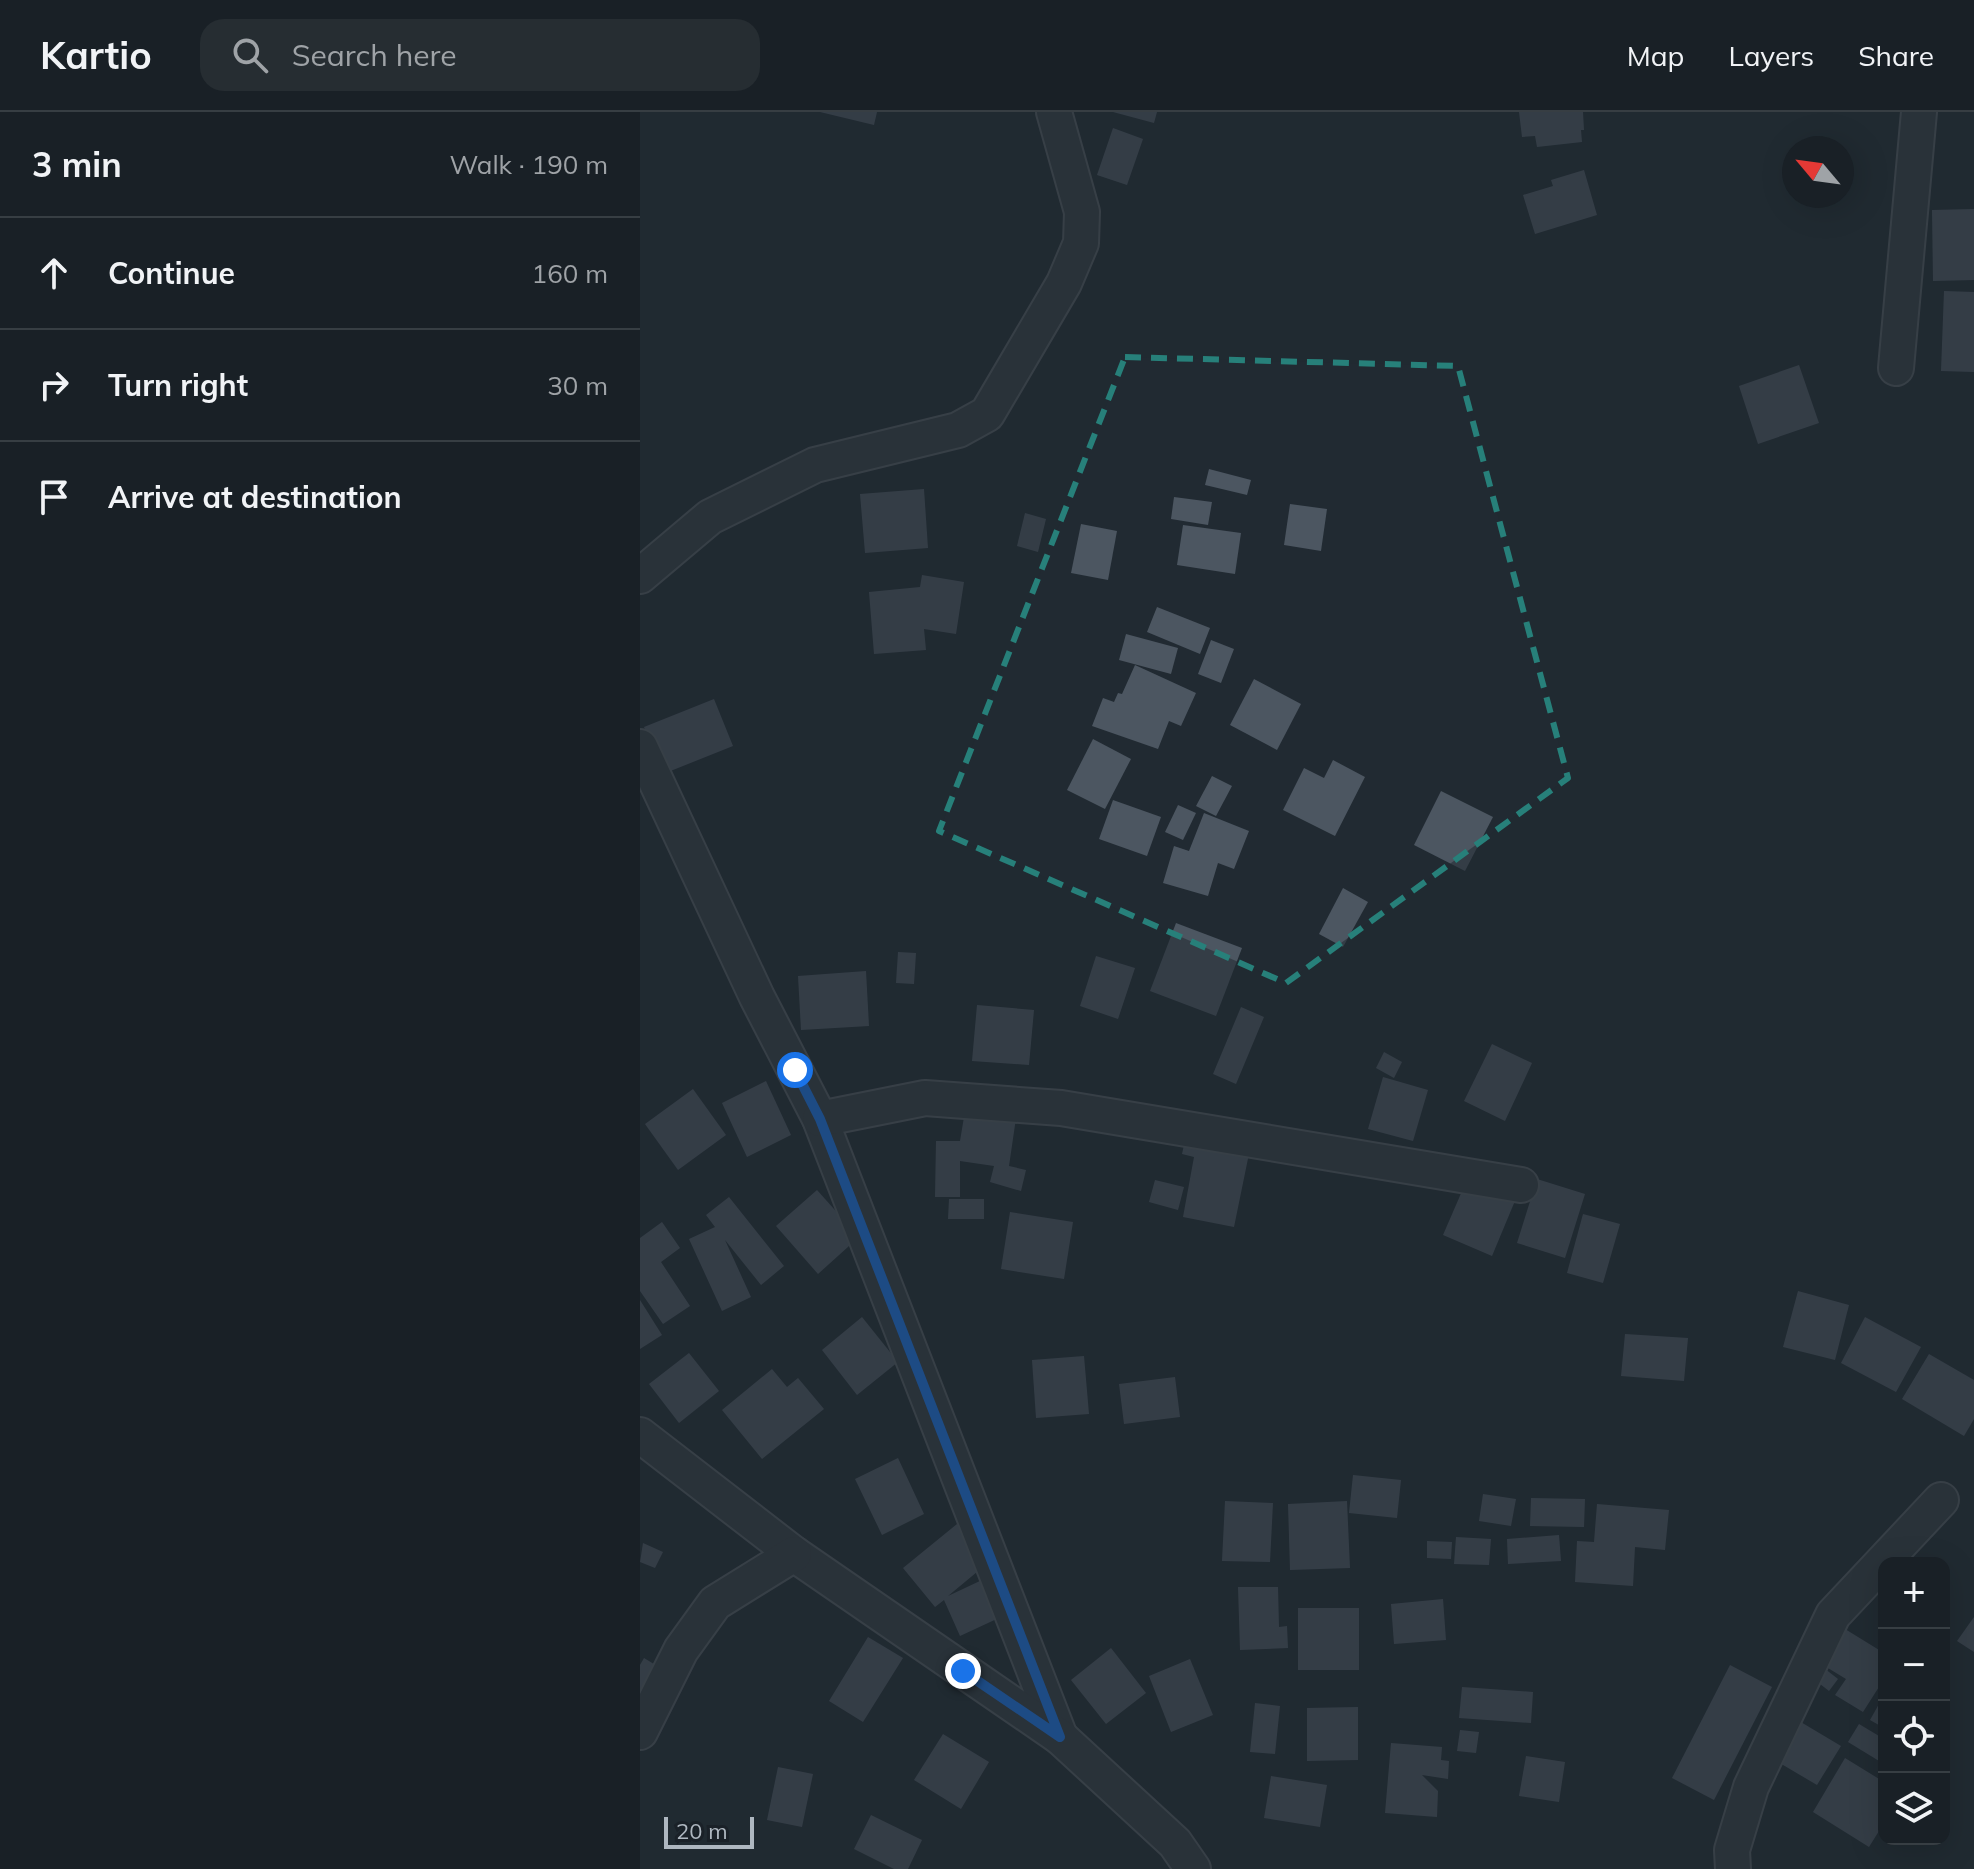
<!DOCTYPE html>
<html lang="en">
<head>
<meta charset="utf-8">
<style>
  body { margin:0; font-family:Mulish,sans-serif; background:#262d32; color:#f1f3f6 }
  .controls { position:absolute; right:24px; bottom:24px; display:grid; overflow:hidden; border-radius:16px; box-shadow:0 8px 32px #0002 }
  .controls button { width:72px; height:72px; display:grid; place-items:center; padding:0; border:0; border-bottom:2px solid #373e43; background:#192026; color:#f1f3f6; font:40px sans-serif }
  .compass { position:absolute; left:1142px; top:24px; width:72px; height:72px; border-radius:50%; background:#192026; box-shadow:0 8px 32px #0002; rotate:299deg }
  .scale { position:absolute; left:24px; bottom:20px; width:90px; box-sizing:border-box; padding-left:8px; border:4px solid #aeb7c0; border-top:0; font-size:22px; line-height:28px; white-space:nowrap; color:#aeb7c0; -webkit-text-stroke:6px #1a2128; paint-order:stroke }
  .stop { position:absolute; width:24px; height:24px; margin:-18px; border:6px solid #1a73e8; border-radius:50%; background:#fff }
  .stop.end { background:#1a73e8; border-color:#fff; box-shadow:0 2px 8px #0008 }
  .list { margin:0; padding:0; list-style:none }
  h2 { display:flex; justify-content:space-between; align-items:center; height:104px; margin:0; padding:0 32px; font-size:34px }
  h2 small { font-size:26px; font-weight:400; color:#9fa3a7 }
  .list li { display:grid; grid-template-columns:52px 1fr auto; gap:24px; align-items:center; box-sizing:border-box; height:112px; padding:0 32px; border-top:2px solid #373e43 }
  .list b { display:block; font-size:30px; white-space:nowrap }
  .list em { font-size:26px; font-style:normal; color:#9fa3a7 }
  .icon { flex:none; width:44px; height:44px; fill:none; stroke:currentColor; stroke-width:2; stroke-linecap:round; stroke-linejoin:round }
  .map { position:relative; flex:none; width:1334px; height:1757px; overflow:hidden }
  header { display:flex; align-items:center; gap:48px; box-sizing:border-box; height:112px; padding:0 40px; background:#192026; border-bottom:2px solid #373e43 }
  header strong { font-size:38px }
  nav { display:flex; gap:44px; margin-inline-start:auto; font-size:28px }
  .search { width:560px; height:72px; background:#262d32; display:flex; align-items:center; gap:20px; box-sizing:border-box; padding:0 28px; border-radius:24px; color:#9fa3a7; font-size:30px }
  main { display:flex }
  aside { flex:1; background:#192026 }
  .map>svg:first-child { display:block }
  .building { fill:#4c5661 }
  .lines { fill:none; stroke-linecap:round; stroke-linejoin:round }
  .minor-casing { stroke:#525a61; stroke-width:38 }
  .minor { stroke:#343c43; stroke-width:34 }
  .route { stroke:#1a73e8; stroke-width:10 }
  .marked { fill:none; stroke:#27807a; stroke-width:6; stroke-dasharray:16 10; stroke-linejoin:round }
</style>
</head>
<body>
<header>
<strong>Kartio</strong>
<div class="search"><svg class="icon" aria-label="search" viewBox="0 0 24 24"><circle cx="10" cy="10" r="6"/><path d="M15 15l6 6"/></svg>Search here</div>
<nav><a>Map</a><a>Layers</a><a>Share</a></nav>
</header>
<main>
<aside>
<h2>3 min<small>Walk · 190 m</small></h2>
<ul class="list">
<li><svg class="icon" aria-label="ahead" viewBox="0 0 24 24"><path d="M12 20V5M6 11l6-6 6 6"/></svg><div><b>Continue</b></div><em>160 m</em></li>
<li><svg class="icon" aria-label="right" viewBox="0 0 24 24"><path d="M7 20v-9h11M14 6l5 5-5 5"/></svg><div><b>Turn right</b></div><em>30 m</em></li>
<li><svg class="icon" aria-label="arrive" viewBox="0 0 24 24"><path d="M6 21V4h12l-3 4 3 4H6"/></svg><div><b>Arrive at destination</b></div></li>
</ul>
</aside>
<div class="map">
<svg width="1334" height="1757" viewBox="0 0 1334 1757">
  <rect width="100%" height="100%" fill="#212a32"/>
  <g class="building">
    <polygon points="180,0 237,0 234,13"/>
    <polygon points="473,0 517,0 514,11"/>
    <polygon points="879,0 943,0 944,18 941,18 942,30 897,35 895,24 882,25"/>
    <polygon points="473,16 503,27 487,73 457,63"/>
    <polygon points="944,58 957,103 895,122 883,83 913,74 911,68"/>
    <polygon points="1334,97 1334,168 1293,169 1292,98"/>
    <polygon points="1304,179 1334,180 1334,260 1301,259"/>
    <polygon points="1159,253 1179,311 1118,332 1099,274"/>
    <polygon points="569,357 611,368 607,383 565,373"/>
    <polygon points="284,377 288,436 225,441 220,382"/>
    <polygon points="534,385 572,390 568,413 531,407"/>
    <polygon points="650,392 687,397 681,439 644,433"/>
    <polygon points="385,401 406,407 398,440 377,434"/>
    <polygon points="441,412 477,419 468,468 431,461"/>
    <polygon points="543,413 601,421 595,462 537,453"/>
    <polygon points="282,463 324,470 316,522 284,517 286,538 234,542 229,480 280,475"/>
    <polygon points="517,495 570,516 560,542 507,520"/>
    <polygon points="486,522 538,536 531,562 479,548"/>
    <polygon points="571,528 594,537 581,571 558,562"/>
    <polygon points="495,553 556,581 541,614 529,609 518,637 452,614 463,586 474,590 478,581 482,582"/>
    <polygon points="614,567 661,592 637,638 590,613"/>
    <polygon points="74,587 93,634 23,662 4,615"/>
    <polygon points="453,627 491,647 465,697 427,678"/>
    <polygon points="693,648 725,665 695,724 643,698 664,656 684,666"/>
    <polygon points="572,664 592,674 576,704 556,694"/>
    <polygon points="801,679 853,705 825,759 774,733"/>
    <polygon points="473,688 521,705 507,744 459,727"/>
    <polygon points="538,693 556,701 543,728 525,720"/>
    <polygon points="564,701 609,719 594,757 578,751 568,784 523,771 534,734 549,739"/>
    <polygon points="703,776 728,790 703,835 679,822"/>
    <polygon points="536,811 602,836 576,904 510,879"/>
    <polygon points="258,840 276,841 274,872 256,871"/>
    <polygon points="456,844 495,856 478,907 440,894"/>
    <polygon points="226,859 229,914 161,918 158,864"/>
    <polygon points="337,893 394,898 389,953 332,949"/>
    <polygon points="601,895 624,905 596,972 573,962"/>
    <polygon points="852,932 892,951 865,1009 824,989"/>
    <polygon points="744,940 762,950 754,966 736,956"/>
    <polygon points="743,965 788,978 773,1029 728,1017"/>
    <polygon points="126,969 151,1023 107,1045 82,991"/>
    <polygon points="53,977 86,1023 38,1058 5,1012"/>
    <polygon points="325,999 376,1006 369,1054 386,1058 381,1079 350,1070 354,1054 320,1049 320,1085 295,1085 296,1029 320,1029"/>
    <polygon points="548,1015 612,1027 594,1115 543,1105 554,1045 542,1042"/>
    <polygon points="829,1063 877,1084 852,1144 803,1123"/>
    <polygon points="897,1067 945,1082 925,1146 877,1131"/>
    <polygon points="515,1068 544,1075 538,1098 509,1090"/>
    <polygon points="177,1078 219,1125 178,1162 136,1114"/>
    <polygon points="89,1085 144,1154 121,1173 85,1128 111,1185 82,1199 49,1127 75,1115 66,1103"/>
    <polygon points="309,1087 344,1087 344,1107 308,1107"/>
    <polygon points="370,1100 433,1110 424,1167 361,1157"/>
    <polygon points="943,1102 980,1112 963,1171 927,1161"/>
    <polygon points="22,1110 40,1136 21,1150 50,1194 23,1212 0,1179 0,1126"/>
    <polygon points="1158,1179 1209,1193 1195,1248 1143,1235"/>
    <polygon points="0,1188 22,1223 0,1237"/>
    <polygon points="222,1205 258,1250 217,1283 182,1238"/>
    <polygon points="1225,1205 1281,1235 1256,1280 1201,1251"/>
    <polygon points="985,1222 1048,1226 1044,1269 981,1264"/>
    <polygon points="49,1241 79,1279 39,1311 9,1272"/>
    <polygon points="1289,1242 1334,1268 1334,1307 1324,1324 1262,1287"/>
    <polygon points="444,1244 449,1302 396,1306 392,1248"/>
    <polygon points="132,1257 147,1275 158,1266 184,1297 122,1347 82,1298"/>
    <polygon points="535,1265 540,1305 484,1312 479,1272"/>
    <polygon points="258,1346 284,1402 242,1423 215,1367"/>
    <polygon points="713,1363 761,1368 757,1406 709,1401"/>
    <polygon points="843,1382 876,1387 871,1414 839,1409"/>
    <polygon points="891,1386 945,1387 944,1415 890,1414"/>
    <polygon points="585,1389 633,1391 630,1450 582,1449"/>
    <polygon points="707,1389 710,1456 650,1458 648,1392"/>
    <polygon points="957,1392 1029,1398 1025,1438 995,1435 993,1474 935,1470 937,1429 954,1430"/>
    <polygon points="317,1412 349,1450 308,1484 359,1460 376,1498 320,1524 304,1488 295,1495 263,1456"/>
    <polygon points="919,1423 921,1449 868,1452 867,1427"/>
    <polygon points="816,1425 851,1427 849,1453 814,1452"/>
    <polygon points="787,1429 812,1430 811,1447 787,1446"/>
    <polygon points="3,1431 23,1440 15,1456 0,1450"/>
    <polygon points="598,1475 638,1475 639,1515 647,1514 648,1536 600,1538"/>
    <polygon points="803,1487 806,1528 754,1532 751,1492"/>
    <rect x="658" y="1496" width="61" height="62"/>
    <polygon points="1334,1505 1334,1540 1317,1529"/>
    <polygon points="1205,1517 1244,1541 1244,1567 1223,1600 1195,1583 1206,1567 1183,1553"/>
    <polygon points="228,1525 263,1546 223,1610 189,1589"/>
    <polygon points="471,1536 506,1581 466,1612 431,1568"/>
    <polygon points="4,1546 27,1560 0,1587 0,1553"/>
    <polygon points="550,1547 573,1603 531,1620 509,1564"/>
    <polygon points="1175,1549 1198,1567 1189,1579 1166,1561"/>
    <polygon points="1090,1553 1132,1575 1074,1688 1032,1666"/>
    <polygon points="822,1575 893,1580 891,1611 819,1606"/>
    <polygon points="1244,1583 1244,1616 1230,1608"/>
    <polygon points="615,1591 640,1594 635,1642 610,1640"/>
    <polygon points="718,1595 718,1648 667,1649 667,1596"/>
    <polygon points="1144,1600 1201,1634 1177,1673 1121,1640"/>
    <polygon points="1219,1612 1244,1627 1244,1652 1208,1630"/>
    <polygon points="820,1618 839,1620 836,1641 817,1639"/>
    <polygon points="303,1622 349,1650 321,1697 274,1668"/>
    <polygon points="751,1631 802,1635 801,1648 809,1649 808,1667 782,1663 798,1679 797,1705 745,1701"/>
    <polygon points="886,1644 925,1650 919,1690 879,1684"/>
    <polygon points="1205,1646 1244,1670 1244,1711 1229,1735 1173,1700"/>
    <polygon points="138,1655 173,1662 162,1715 127,1708"/>
    <polygon points="631,1664 687,1673 680,1715 624,1706"/>
    <polygon points="231,1703 282,1728 268,1757 254,1757 214,1737"/>
  </g>
  <g class="lines">
    <defs>
      <g id="minor">
        <polyline points="1256,256 1279,0"/>
        <polyline points="0,464 70,405 175,353 318,318 347,302 424,171 441,131 442,100 414,0"/>
        <polyline points="0,635 117,885 180,1007 420,1625"/>
        <polyline points="180,1007 285,986 421,996 881,1073"/>
        <polyline points="0,1323 154,1442 420,1625 535,1731 553,1757"/>
        <polyline points="0,1620 41,1538 75,1491 154,1442"/>
        <polyline points="1093,1757 1092,1738 1111,1675 1193,1503 1301,1388"/>
      </g>
    </defs>
    <use href="#minor" class="minor-casing"/>
    <use href="#minor" class="minor"/>
  </g>
  <g class="lines">
    <polyline class="route" points="155,958 180,1007 420,1625 323,1559"/>
  </g>
  <path d="M0 0H1334V1757H0ZM485 245 818 254 928 666 646 871 299 719Z" fill="#212a32" fill-opacity=".55" fill-rule="evenodd"/>
  <path class="marked" d="M485 245 818 254 928 666 646 871 299 719Z"/>
</svg>
<div class="controls">
<button>+</button>
<button>−</button>
<button><svg class="icon" aria-label="locate" viewBox="0 0 24 24"><circle cx="12" cy="12" r="6"/><path d="M12 2v4M12 18v4M2 12h4M18 12h4"/></svg></button>
<button><svg class="icon" aria-label="layers" viewBox="0 0 24 24"><path d="M12 4l9 5-9 5-9-5zM3 14l9 5 9-5"/></svg></button>
</div>
<svg class="compass" viewBox="-18 -18 36 36"><path d="M0-13l5 13h-10z" fill="#e53935"/><path d="M0 13l5-13h-10z" fill="#9fa3a7"/></svg>
<div class="scale">20 m</div>
<div class="stop" style="left:155px;top:958px"></div>
<div class="stop end" style="left:323px;top:1559px"></div>
</div>
</main>
</body>
</html>
